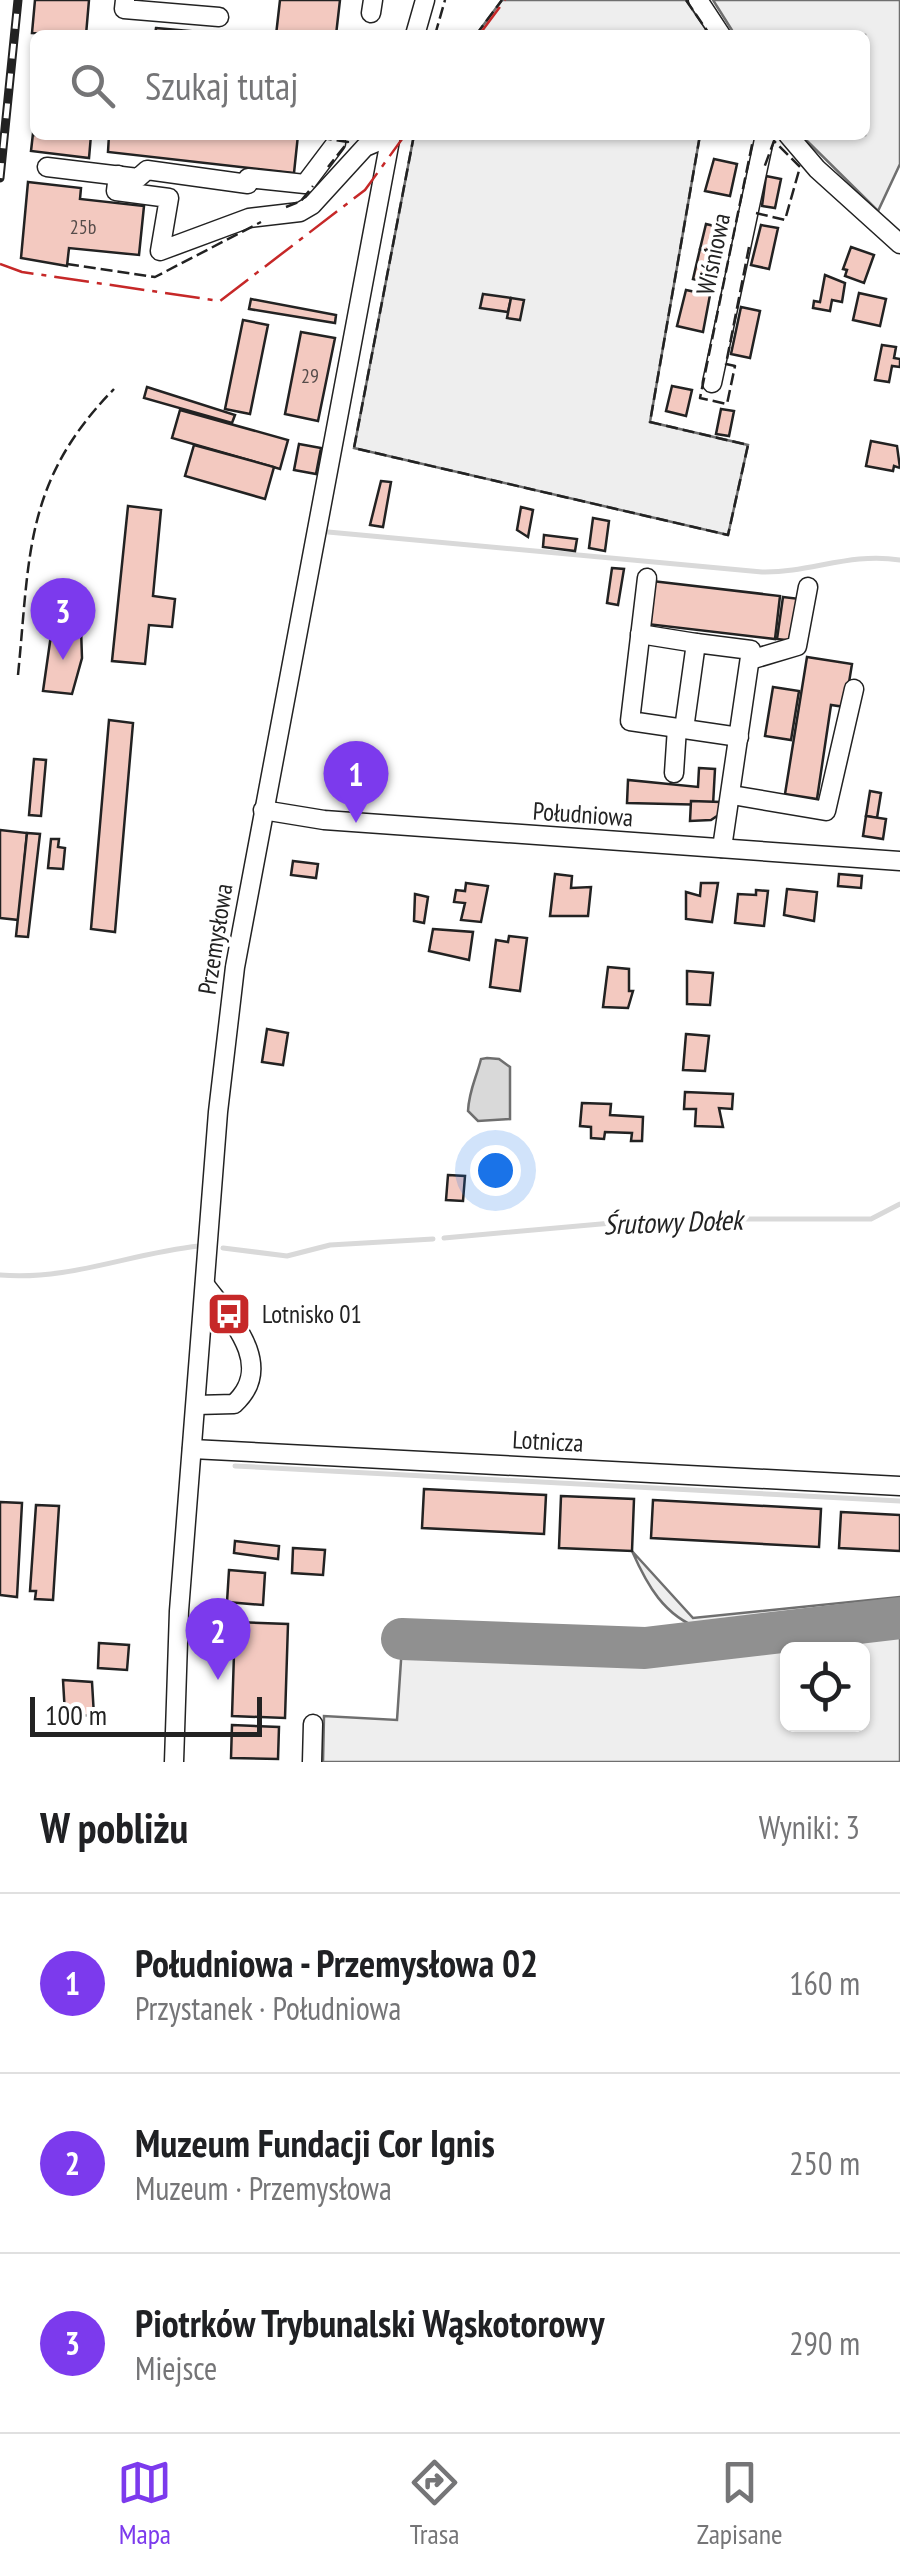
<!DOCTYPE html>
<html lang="pl">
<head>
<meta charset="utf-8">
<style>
  body { margin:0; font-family:"PT Sans Narrow",sans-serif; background:#f6f6f6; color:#202124 }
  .controls { position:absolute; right:30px; bottom:30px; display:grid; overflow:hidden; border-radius:15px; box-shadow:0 2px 8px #0004 }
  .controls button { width:90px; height:90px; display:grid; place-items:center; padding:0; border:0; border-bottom:2px solid #e0e0e0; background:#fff; color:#202124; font:50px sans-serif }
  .scale { position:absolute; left:30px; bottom:25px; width:232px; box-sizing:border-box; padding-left:10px; border:5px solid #222; border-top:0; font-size:28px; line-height:35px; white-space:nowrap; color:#222; -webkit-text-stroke:8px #fff; paint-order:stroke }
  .you { position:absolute; left:495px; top:1170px; width:35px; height:35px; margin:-25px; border:8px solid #fff; border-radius:50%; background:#1a73e8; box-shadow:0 0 0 15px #1a73e833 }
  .badge { display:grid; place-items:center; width:65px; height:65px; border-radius:50%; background:#7c3aed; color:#fff; font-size:32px; font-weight:700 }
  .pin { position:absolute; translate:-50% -82px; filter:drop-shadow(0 2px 5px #0008) }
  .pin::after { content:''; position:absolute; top:52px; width:35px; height:30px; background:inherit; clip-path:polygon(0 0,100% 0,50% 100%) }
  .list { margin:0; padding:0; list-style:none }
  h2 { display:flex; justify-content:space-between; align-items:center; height:130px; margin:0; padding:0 40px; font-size:42px }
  h2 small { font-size:32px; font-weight:400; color:#757577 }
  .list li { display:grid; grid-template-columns:65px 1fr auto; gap:30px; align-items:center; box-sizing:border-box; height:180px; padding:0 40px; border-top:2px solid #e0e0e0 }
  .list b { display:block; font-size:38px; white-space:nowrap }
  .list p { margin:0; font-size:32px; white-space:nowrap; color:#757577 }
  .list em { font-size:32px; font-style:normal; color:#757577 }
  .icon { flex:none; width:55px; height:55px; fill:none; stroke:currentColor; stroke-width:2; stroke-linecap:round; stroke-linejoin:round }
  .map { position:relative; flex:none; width:900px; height:1762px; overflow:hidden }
  .search { position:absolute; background:#fff; box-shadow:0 2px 8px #0004; left:30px; right:30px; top:30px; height:110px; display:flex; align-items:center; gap:25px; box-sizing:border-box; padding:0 35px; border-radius:15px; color:#757577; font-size:38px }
  .sheet { height:670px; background:#fff }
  nav { display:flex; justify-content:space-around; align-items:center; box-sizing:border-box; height:140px; border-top:2px solid #e0e0e0; background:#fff; font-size:28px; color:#757577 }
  nav a { display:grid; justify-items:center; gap:5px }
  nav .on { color:#7c3aed }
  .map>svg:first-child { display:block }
  .green { fill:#eee; stroke:#6f6f6f; stroke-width:2.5; fill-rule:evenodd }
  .water { fill:#d9d9d9; stroke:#6f6f6f; stroke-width:2.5 }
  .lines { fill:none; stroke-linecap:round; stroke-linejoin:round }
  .stream { stroke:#d9d9d9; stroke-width:5 }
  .taxiway { stroke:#909090; stroke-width:42 }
  .building { fill:#f3c9c0; stroke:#222; stroke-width:2.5 }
  .minor-casing { stroke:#222; stroke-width:21 }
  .minor { stroke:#fff; stroke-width:18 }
  .rail-casing { stroke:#222; stroke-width:9 }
  .rail { stroke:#fff; stroke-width:5; stroke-dasharray:15; stroke-linecap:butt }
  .fence { stroke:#222; stroke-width:2.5; stroke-dasharray:12 5; stroke-linecap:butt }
  .power { stroke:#c62828; stroke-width:2.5; stroke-dasharray:35 8 5 8; stroke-linecap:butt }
  .labels { text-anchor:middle; stroke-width:8; stroke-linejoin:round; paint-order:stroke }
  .number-label { font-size:20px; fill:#564c4a }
  .street-label { font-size:25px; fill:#222; stroke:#fff }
  .poi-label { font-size:25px; fill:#222; stroke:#fff; text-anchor:start }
  .water-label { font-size:28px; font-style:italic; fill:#222; stroke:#fff }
</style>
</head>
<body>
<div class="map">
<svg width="900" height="1762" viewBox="0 0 900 1762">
  <rect width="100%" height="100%" fill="#fff"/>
  <g class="green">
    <polygon points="502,0 686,0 710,35 476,35"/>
    <polygon points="713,0 900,0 900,164 878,211 801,135 865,135 865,35 735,35"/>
    <polygon points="414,135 700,135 650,422 748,445 728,535 354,448"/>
    <path d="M632 1551 693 1618 900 1597V1604C870 1608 719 1635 701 1629 664 1616 647 1585 632 1551Z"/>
    <path d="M900 1626V1762H323L324 1716 397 1720 402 1646 645 1656ZM788 1650H862V1724H788Z"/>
  </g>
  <path class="water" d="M487 1058 499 1059 510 1067V1119L478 1121 468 1111C469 1090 476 1079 481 1059Z"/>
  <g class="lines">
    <g class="stream">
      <path d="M328 532 762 572C811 573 849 552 900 560"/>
      <polyline points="444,1238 657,1219 871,1219 900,1204"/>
      <polyline points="223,1248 287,1256 330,1245 433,1239"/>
      <path d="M0 1275C69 1281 131 1253 199 1246"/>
      <polyline points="235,1466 900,1501"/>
    </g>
    <polyline class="taxiway" points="402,1639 645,1648 900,1618"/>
  </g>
  <g class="building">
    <polygon points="35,0 89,0 86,35 32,33"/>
    <polygon points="280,0 340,0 336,35 276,35"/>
    <polygon points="156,28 234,35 155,35"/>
    <polygon points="35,116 35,135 91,135 89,158 31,151"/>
    <polygon points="109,135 128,136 298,135 294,173 108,152"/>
    <polygon points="714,159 737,164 730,196 705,191"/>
    <polygon points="766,176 781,179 775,208 762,206"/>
    <polygon points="28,182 81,188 80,199 144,206 139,255 69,248 67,266 21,258"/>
    <polygon points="706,224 727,229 721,255 700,249"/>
    <polygon points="761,225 778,228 769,269 751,265"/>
    <polygon points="851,247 874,255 864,283 845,276 847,270 843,269"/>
    <polygon points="700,249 721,255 714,284 693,279"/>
    <polygon points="825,275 845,283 842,302 832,300 830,311 813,308 814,301 820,302"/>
    <polygon points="686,290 710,295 703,332 677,326"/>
    <polygon points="859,293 886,299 880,326 853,320"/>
    <polygon points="483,294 511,298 508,312 480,308"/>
    <polygon points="511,298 524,300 520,320 507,318"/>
    <polygon points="251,299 336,315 335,323 249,309"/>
    <polygon points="741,307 760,311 750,358 731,354"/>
    <polygon points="243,320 268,325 250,414 225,409"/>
    <polygon points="301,332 335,338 318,421 285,414"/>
    <polygon points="882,345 896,347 894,358 900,359 900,367 892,366 889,382 875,380"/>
    <polygon points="672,386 692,390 686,416 666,411"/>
    <polygon points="147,387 235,415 232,423 144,398"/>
    <polygon points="721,409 734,411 729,436 716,434"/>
    <polygon points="180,410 288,440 280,469 172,438"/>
    <polygon points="871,441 897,446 900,468 894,466 893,471 866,466"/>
    <polygon points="299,444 321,448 316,474 294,470"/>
    <polygon points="194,445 274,467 265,499 185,476"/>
    <polygon points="381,481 391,482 383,527 370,525"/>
    <polygon points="128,506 161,510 153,596 175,599 172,627 149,625 145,664 112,661"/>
    <polygon points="521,507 533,510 528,537 517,530"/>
    <polygon points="593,518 609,521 605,551 589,548"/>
    <polygon points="544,535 577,539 575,551 543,547"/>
    <polygon points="612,568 624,569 618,605 607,603"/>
    <polygon points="652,581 780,596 775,639 647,624"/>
    <polygon points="783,597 800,599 795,641 777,639"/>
    <polygon points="74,627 81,628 82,658 72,694 43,691 52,628 73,631"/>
    <polygon points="807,657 852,664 845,707 831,705 817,799 785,794"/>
    <polygon points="773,687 799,691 791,740 765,736"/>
    <polygon points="109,720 133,723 115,932 91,929"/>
    <polygon points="34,759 46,760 41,816 29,815"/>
    <polygon points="699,768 715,769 713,805 627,803 628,780 698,787"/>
    <polygon points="870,791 881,793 877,818 866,816"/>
    <polygon points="691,801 721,802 720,814 711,820 690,821"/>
    <polygon points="866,816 886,819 883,839 863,836"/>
    <polygon points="0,830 27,833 19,920 0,918"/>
    <polygon points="27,833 40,834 28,937 16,936"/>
    <polygon points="51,839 59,839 58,847 65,848 63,869 48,868"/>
    <polygon points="293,861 318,864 316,878 291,875"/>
    <polygon points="555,874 572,876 571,888 591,887 588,916 550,916"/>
    <polygon points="839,874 862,876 861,888 838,886"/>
    <polygon points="466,883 488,886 481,922 461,920 465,903 454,902 456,890 465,891"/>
    <polygon points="701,883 718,883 712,922 686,919 686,892 700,896"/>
    <polygon points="787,889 817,892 814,921 784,915"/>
    <polygon points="756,890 768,891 764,926 735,923 738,894 756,895"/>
    <polygon points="415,894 428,897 424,923 414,921"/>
    <polygon points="433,929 473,932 469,960 429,951"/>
    <polygon points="509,936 527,938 520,991 490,987 496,940 508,942"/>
    <polygon points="608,967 629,969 629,991 633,991 628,1008 603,1007"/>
    <polygon points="687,971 713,973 710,1005 687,1004"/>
    <polygon points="267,1029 288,1033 283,1065 262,1062"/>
    <polygon points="686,1034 709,1036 705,1071 683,1070"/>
    <polygon points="685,1092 733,1094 732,1109 719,1108 723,1127 695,1126 696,1109 684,1109"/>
    <polygon points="582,1103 611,1104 610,1115 643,1117 642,1141 631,1141 632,1133 605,1132 604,1139 591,1138 591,1127 580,1126"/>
    <polygon points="448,1175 465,1176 463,1201 446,1200"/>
    <polygon points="424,1489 546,1495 544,1534 422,1528"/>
    <polygon points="561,1496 634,1499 632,1551 559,1548"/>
    <polygon points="653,1500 821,1509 819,1547 651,1538"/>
    <polygon points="0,1502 22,1503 17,1597 0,1595"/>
    <polygon points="36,1505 59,1506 53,1600 35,1599 36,1591 30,1591"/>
    <polygon points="841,1512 900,1515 900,1551 839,1548"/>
    <polygon points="235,1541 279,1546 278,1559 234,1553"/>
    <polygon points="293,1548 325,1550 323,1575 292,1573"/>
    <polygon points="229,1570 265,1573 263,1605 227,1602"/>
    <polygon points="235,1622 288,1624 285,1718 232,1716"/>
    <polygon points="99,1643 129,1645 127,1670 98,1668"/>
    <polygon points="63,1680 92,1682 94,1716 65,1714"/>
    <polygon points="232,1725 279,1727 278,1759 231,1758"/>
  </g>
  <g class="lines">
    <defs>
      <g id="minor">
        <polyline points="125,0 124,9 219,17"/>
        <polyline points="698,0 721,35"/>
        <polyline points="371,13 373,0"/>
        <polyline points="415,35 425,0"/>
        <polyline points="788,135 817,169 900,244"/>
        <polyline points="47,167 138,178 147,170 248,184 248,178 305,184 336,143"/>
        <polyline points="118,175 116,191 169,198 160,251 249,218 300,212 312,205 365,147 391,136"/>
        <polyline points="712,383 765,135"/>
        <polyline points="647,578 630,721 739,737"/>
        <polyline points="640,634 696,643"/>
        <polyline points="750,660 797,646 808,587"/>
        <polyline points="684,729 696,643 751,650 722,848"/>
        <polyline points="674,773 677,728"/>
        <polyline points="732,795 826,811 854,689"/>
        <polyline points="263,810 324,820 900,861"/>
        <path d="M196 1405 234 1404C277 1365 229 1317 205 1285"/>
        <polyline points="192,1449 900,1486"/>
        <polyline points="174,1762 179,1611 218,1112 235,967 391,135"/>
        <polyline points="312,1762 313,1724"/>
      </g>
    </defs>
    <use href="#minor" class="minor-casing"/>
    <use href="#minor" class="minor"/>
    <defs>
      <polyline id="rail" points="0,178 18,0"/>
    </defs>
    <use href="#rail" class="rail-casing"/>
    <use href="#rail" class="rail"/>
    <g class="fence">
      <polyline points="686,0 710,35"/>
      <polyline points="435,35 445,0"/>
      <polyline points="476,35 502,0"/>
      <polyline points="303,135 348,142 328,167"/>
      <polyline points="414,135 354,448 728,535 748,445 650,422 700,135"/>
      <polyline points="286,207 301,201 313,186"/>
      <polyline points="756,213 785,220 800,167 774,141 764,168"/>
      <polyline points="749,247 726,364 735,366 727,404 700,398 754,135"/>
      <polyline points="67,264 155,277 261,222"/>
      <path d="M18 675C30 555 24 481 114 389"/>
    </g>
    <g class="power">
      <polyline points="479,35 505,0"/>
      <polyline points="0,264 22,272 220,301 365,190 405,135"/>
    </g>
  </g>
  <defs>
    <symbol id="bus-square" viewBox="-11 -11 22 22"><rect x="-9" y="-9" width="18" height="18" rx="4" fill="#c62828" stroke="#fff"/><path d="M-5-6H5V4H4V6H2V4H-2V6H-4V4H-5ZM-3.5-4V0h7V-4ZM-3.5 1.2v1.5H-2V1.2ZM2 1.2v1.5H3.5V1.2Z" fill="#fff"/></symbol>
  </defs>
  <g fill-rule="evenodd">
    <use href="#bus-square" x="204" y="1289" width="50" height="50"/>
  </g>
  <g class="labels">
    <g class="number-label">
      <text x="83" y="234">25b</text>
      <text x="310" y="383">29</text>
    </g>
    <g class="street-label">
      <text transform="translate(713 254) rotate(-78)" y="9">Wiśniowa</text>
      <text transform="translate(583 814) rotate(4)" y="9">Południowa</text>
      <text transform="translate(215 939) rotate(-81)" y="9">Przemysłowa</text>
      <text transform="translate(548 1441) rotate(3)" y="9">Lotnicza</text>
    </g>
    <g class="poi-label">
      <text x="262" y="1323">Lotnisko 01</text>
    </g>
    <g class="water-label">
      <text transform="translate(673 1222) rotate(-2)" y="10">Śrutowy Dołek</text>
    </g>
  </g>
</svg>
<div class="controls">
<button><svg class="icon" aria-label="locate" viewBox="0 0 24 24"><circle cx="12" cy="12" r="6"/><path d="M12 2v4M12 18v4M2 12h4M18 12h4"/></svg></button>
</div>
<div class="scale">100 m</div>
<div class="you"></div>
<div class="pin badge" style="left:356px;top:823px">1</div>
<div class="pin badge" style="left:218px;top:1680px">2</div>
<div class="pin badge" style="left:63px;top:660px">3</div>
<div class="search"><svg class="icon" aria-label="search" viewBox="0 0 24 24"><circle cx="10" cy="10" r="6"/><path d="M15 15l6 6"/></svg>Szukaj tutaj</div>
</div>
<section class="sheet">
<h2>W pobliżu<small>Wyniki: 3</small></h2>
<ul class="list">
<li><span class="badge">1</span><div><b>Południowa - Przemysłowa 02</b><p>Przystanek · Południowa</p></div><em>160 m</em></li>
<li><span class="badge">2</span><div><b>Muzeum Fundacji Cor Ignis</b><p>Muzeum · Przemysłowa</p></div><em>250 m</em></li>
<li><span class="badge">3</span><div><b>Piotrków Trybunalski Wąskotorowy</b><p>Miejsce</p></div><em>290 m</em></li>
</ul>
</section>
<nav>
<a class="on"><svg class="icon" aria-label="map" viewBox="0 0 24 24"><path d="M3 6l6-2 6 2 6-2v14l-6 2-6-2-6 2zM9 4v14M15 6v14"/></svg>Mapa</a>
<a><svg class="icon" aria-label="directions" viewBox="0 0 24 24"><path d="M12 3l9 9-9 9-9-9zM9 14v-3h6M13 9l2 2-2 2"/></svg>Trasa</a>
<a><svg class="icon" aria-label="saved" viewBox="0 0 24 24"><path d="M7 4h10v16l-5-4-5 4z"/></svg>Zapisane</a>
</nav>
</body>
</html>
